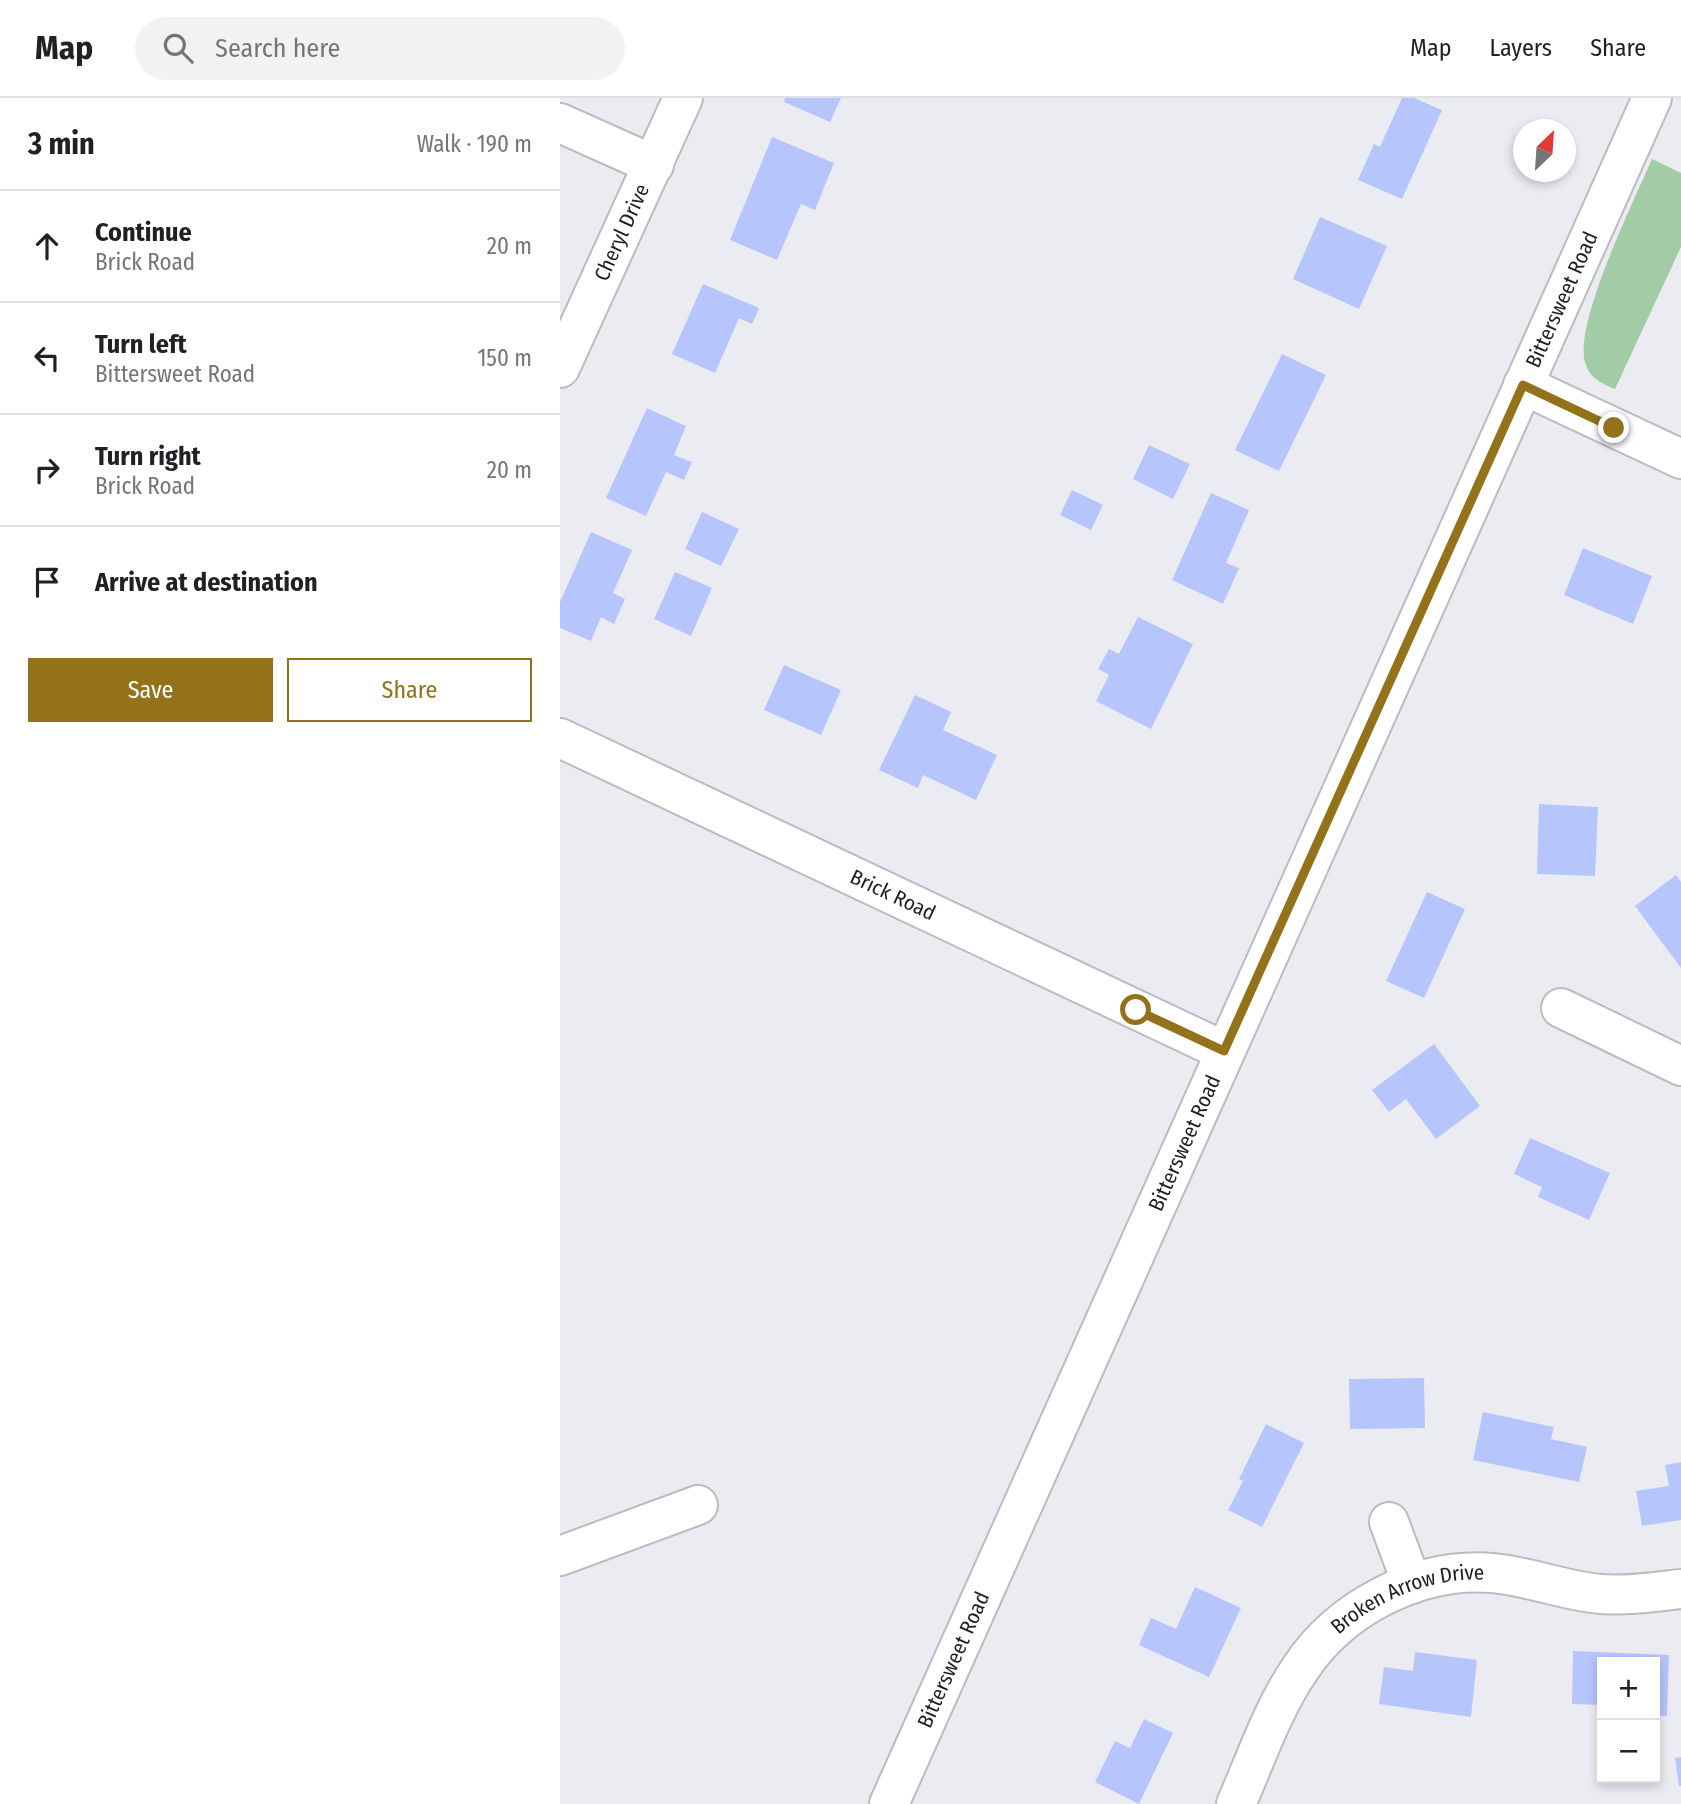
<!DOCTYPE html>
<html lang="en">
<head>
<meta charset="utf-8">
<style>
  body { margin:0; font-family:"Fira Sans Condensed",sans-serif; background:#f2f2f2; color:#202124 }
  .controls { position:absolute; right:21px; bottom:21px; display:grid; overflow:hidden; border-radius:0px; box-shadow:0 4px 10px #0003 }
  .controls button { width:63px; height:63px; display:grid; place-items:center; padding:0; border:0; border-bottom:2px solid #e0e0e0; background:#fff; color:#202124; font:35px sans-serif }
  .compass { position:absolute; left:953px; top:21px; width:63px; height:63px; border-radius:50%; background:#fff; box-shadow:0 4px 10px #0003; rotate:25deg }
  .stop { position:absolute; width:21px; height:21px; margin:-16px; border:5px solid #93721a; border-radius:50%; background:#fff }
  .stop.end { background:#93721a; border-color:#fff; box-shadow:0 2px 7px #0008 }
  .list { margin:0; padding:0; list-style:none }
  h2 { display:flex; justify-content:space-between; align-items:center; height:91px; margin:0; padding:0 28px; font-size:30px }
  h2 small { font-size:23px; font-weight:400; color:#757577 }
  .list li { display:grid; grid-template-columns:46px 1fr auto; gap:21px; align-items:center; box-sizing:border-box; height:112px; padding:0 28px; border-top:2px solid #e0e0e0 }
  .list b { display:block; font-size:26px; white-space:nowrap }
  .list p { margin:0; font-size:23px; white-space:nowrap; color:#757577 }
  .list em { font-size:23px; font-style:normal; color:#757577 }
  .actions { display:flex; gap:14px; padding:21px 28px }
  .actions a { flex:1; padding:16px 0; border:2px solid #93721a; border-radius:0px; text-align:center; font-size:24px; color:#93721a }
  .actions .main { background:#93721a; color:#fff }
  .icon { flex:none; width:38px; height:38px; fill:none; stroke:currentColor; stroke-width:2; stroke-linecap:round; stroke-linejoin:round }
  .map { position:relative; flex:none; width:1121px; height:1706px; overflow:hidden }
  header { display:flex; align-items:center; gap:42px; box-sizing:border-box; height:98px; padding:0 35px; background:#fff; border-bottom:2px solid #e0e0e0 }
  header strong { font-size:33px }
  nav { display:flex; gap:38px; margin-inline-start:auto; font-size:24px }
  .search { width:490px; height:63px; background:#f2f2f2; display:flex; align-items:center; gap:18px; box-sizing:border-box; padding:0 24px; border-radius:38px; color:#757577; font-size:26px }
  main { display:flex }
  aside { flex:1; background:#fff }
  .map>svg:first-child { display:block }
  .green { fill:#a2cca5 }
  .building { fill:#b7c5fd }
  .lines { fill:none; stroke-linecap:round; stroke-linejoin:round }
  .minor-casing { stroke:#babcc1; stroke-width:42 }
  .minor { stroke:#fff; stroke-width:38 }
  .route { stroke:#93721a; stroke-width:9 }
  .labels { text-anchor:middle; stroke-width:7; stroke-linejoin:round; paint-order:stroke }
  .street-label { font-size:21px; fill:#1d1e1f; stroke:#f8faff }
</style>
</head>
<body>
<header>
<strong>Map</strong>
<div class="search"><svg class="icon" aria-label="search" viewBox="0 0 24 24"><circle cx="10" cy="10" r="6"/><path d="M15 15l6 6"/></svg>Search here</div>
<nav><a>Map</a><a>Layers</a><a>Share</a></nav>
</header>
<main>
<aside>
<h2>3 min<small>Walk · 190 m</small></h2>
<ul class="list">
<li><svg class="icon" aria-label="ahead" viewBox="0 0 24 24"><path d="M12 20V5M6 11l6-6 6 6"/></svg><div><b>Continue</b><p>Brick Road</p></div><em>20 m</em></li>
<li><svg class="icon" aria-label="left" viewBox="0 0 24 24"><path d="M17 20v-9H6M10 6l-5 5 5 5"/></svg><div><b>Turn left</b><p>Bittersweet Road</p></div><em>150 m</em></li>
<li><svg class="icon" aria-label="right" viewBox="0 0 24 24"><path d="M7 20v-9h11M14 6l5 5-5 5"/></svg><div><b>Turn right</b><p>Brick Road</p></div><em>20 m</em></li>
<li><svg class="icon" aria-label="arrive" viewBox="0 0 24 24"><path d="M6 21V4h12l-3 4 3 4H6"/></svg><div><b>Arrive at destination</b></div></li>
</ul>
<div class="actions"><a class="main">Save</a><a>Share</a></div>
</aside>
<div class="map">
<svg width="1121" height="1706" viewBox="0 0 1121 1706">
  <rect width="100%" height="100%" fill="#ebecf1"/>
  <path class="green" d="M1092 61 1121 75V149L1055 291C1041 285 1029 280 1025 264 1014 224 1074 103 1092 61Z"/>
  <g class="building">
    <polygon points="225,0 281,0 270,24 224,4"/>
    <polygon points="842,0 854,0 882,12 842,101 798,82 814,46 820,49"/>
    <polygon points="212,39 274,65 255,112 241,106 217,162 170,142"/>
    <polygon points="760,119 827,148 799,211 733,181"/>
    <polygon points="143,186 199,210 192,226 179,220 155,275 112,256"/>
    <polygon points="722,256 766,277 719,373 675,352"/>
    <polygon points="87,310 126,328 114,357 132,364 124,382 106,374 86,418 46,400"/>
    <polygon points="589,347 630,366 613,401 573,381"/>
    <polygon points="512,392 543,407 531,432 500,417"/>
    <polygon points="651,395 689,412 666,465 679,470 663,506 612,482"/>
    <polygon points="142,414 179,431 161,468 125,451"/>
    <polygon points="31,434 72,452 53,495 65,501 54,526 41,519 31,543 0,530 0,504"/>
    <polygon points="1023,450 1092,478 1073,526 1004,497"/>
    <polygon points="115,474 152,490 131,538 94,521"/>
    <polygon points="578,519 633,546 591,631 536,603 549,577 538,571 549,551 559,556"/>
    <polygon points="224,567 281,592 261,637 204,612"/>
    <polygon points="355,597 391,614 383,632 437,657 416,702 363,677 358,690 319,672"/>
    <polygon points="979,706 1038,709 1035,778 977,776"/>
    <polygon points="1116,777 1121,784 1121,870 1075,808"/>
    <polygon points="867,794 905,811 864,900 826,883"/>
    <polygon points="874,946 920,1008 876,1041 846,1001 829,1014 812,992"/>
    <polygon points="970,1040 1050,1075 1029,1122 978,1099 982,1089 954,1076"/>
    <polygon points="864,1280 865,1330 790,1331 789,1281"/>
    <polygon points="923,1314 994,1329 991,1341 1027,1349 1019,1384 913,1362"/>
    <polygon points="706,1326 744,1345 702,1429 668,1412 683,1383 679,1381"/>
    <polygon points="1121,1364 1121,1422 1082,1428 1076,1393 1109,1388 1105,1367"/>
    <polygon points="635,1489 681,1510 649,1579 579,1547 591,1520 616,1531"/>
    <polygon points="1013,1553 1109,1557 1107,1618 1095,1618 1095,1564 1042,1564 1042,1607 1012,1606"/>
    <polygon points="855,1554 917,1562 911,1619 819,1606 824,1569 853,1573"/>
    <polygon points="584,1621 613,1635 579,1706 535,1684 555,1643 570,1650"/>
    <polygon points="1121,1659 1121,1688 1119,1688 1115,1660"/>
  </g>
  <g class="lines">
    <defs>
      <g id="minor">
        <polyline points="0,25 94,67"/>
        <path id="s1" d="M0 270 123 0"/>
        <polyline points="963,287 1121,361"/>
        <path id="s2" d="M0 640 664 953"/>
        <polyline points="1001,910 1121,968"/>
        <polyline points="829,1424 852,1486"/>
        <polyline points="0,1458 138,1407"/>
        <path id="s3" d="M329 1706 1092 0"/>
        <path id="s4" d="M676 1706C696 1661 712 1612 740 1571 780 1510 858 1469 932 1475 969 1478 1004 1493 1041 1496 1068 1498 1094 1494 1121 1491"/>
      </g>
    </defs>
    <use href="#minor" class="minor-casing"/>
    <use href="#minor" class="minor"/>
  </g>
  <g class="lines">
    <polyline class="route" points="576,912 664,953 963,287 1054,330"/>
  </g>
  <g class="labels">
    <g class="street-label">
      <text dy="7" stroke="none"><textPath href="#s1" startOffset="149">Cheryl Drive</textPath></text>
      <text dy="7" stroke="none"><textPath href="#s3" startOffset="1648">Bittersweet Road</textPath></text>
      <text dy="7" stroke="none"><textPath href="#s2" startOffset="368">Brick Road</textPath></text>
      <text dy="7" stroke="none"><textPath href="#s3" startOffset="724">Bittersweet Road</textPath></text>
      <text dy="7" stroke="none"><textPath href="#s4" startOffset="284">Broken Arrow Drive</textPath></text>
      <text dy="7" stroke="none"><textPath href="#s3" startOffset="158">Bittersweet Road</textPath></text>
    </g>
  </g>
</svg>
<div class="controls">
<button>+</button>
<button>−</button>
</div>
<svg class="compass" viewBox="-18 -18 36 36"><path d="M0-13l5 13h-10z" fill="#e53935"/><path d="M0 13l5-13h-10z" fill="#757577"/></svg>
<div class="stop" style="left:576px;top:912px"></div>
<div class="stop end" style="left:1054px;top:330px"></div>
</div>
</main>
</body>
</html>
